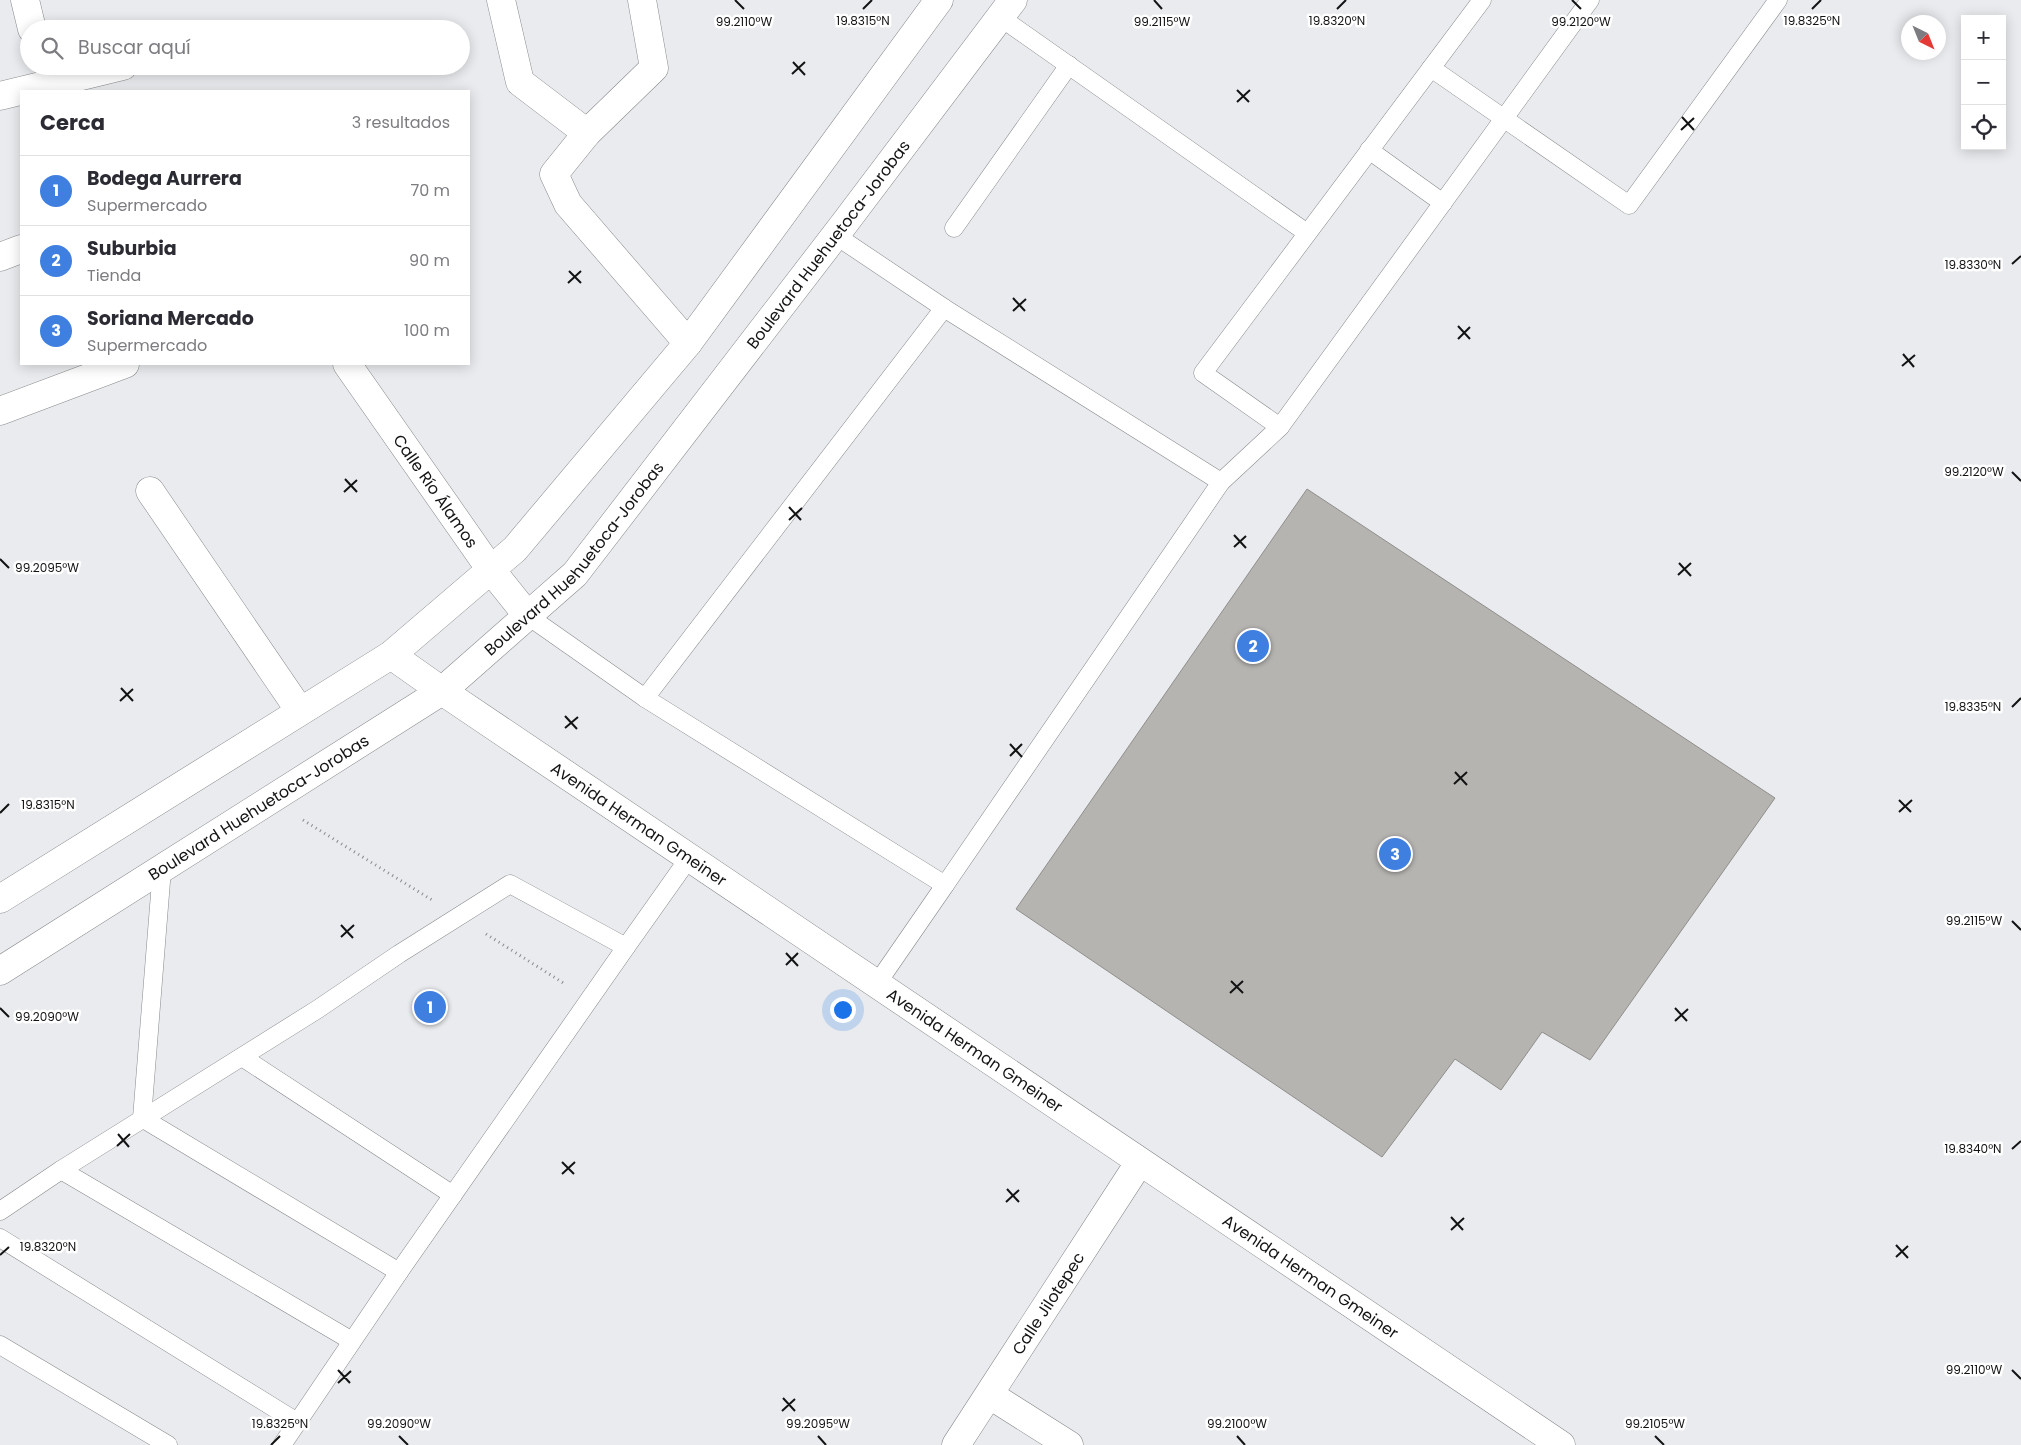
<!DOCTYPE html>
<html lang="es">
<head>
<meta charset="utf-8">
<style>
  body { margin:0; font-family:Poppins,sans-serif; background:#f7f7f7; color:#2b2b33 }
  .controls { position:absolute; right:15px; top:15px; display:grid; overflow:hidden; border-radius:0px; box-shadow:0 2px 12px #0003 }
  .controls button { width:45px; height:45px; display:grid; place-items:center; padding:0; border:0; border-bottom:1px solid #e1e1e2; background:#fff; color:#2b2b33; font:25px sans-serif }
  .compass { position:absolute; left:1901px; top:15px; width:45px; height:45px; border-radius:50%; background:#fff; box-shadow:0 2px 12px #0003; rotate:137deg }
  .you { position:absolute; left:842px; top:1009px; width:18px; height:18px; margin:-12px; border:4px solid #fff; border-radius:50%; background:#1a73e8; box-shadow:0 0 0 8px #1a73e833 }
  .badge { display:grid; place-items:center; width:32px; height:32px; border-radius:50%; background:#c35c30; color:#fff; font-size:16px; font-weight:700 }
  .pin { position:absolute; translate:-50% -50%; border:2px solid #fff; box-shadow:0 1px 5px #0006 }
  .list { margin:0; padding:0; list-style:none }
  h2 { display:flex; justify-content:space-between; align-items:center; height:65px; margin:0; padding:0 20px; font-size:21px }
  h2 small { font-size:16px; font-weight:400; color:#7c7c81 }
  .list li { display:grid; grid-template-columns:32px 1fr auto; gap:15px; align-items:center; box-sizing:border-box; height:70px; padding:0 20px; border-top:1px solid #e1e1e2 }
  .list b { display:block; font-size:19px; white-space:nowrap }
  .list p { margin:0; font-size:16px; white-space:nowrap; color:#7c7c81 }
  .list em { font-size:16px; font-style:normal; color:#7c7c81 }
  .icon { flex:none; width:28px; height:28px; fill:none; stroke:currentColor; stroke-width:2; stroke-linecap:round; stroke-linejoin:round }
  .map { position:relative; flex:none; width:2021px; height:1445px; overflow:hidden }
  .search { position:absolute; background:#fff; box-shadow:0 2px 12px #0003; left:20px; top:20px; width:450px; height:55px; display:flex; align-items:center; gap:12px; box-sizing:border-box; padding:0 18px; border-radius:28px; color:#7c7c81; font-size:19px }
  .panel { position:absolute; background:#fff; box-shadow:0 2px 12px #0003; left:20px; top:90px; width:450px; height:275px; border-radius:0px }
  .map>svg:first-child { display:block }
  .building { fill:#b6b4b1; stroke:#8f8e8b }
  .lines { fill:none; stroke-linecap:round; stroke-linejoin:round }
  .service-casing { stroke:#888a8c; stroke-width:19 }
  .minor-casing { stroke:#888a8c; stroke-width:29 }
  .secondary-casing { stroke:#888a8c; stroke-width:29 }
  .path { stroke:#88898b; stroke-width:3; stroke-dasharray:1 4; stroke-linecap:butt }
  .service { stroke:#fff; stroke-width:18 }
  .minor { stroke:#fff; stroke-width:28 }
  .secondary { stroke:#fff; stroke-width:28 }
  .ticks { fill:none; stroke:#131314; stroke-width:2 }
  .labels { text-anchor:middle; stroke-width:5; stroke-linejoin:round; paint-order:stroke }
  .street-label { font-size:16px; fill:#131314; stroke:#fff }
  .ticks-label { font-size:12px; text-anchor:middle; fill:#131314; stroke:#fff; stroke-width:5; stroke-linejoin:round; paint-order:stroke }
</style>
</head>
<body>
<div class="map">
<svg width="2021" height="1445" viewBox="0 0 2021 1445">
  <rect width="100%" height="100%" fill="#e9ebee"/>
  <polygon class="building" points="1307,489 1775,798 1590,1060 1542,1032 1501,1090 1455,1059 1382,1157 1016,909"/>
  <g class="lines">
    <defs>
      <g id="service">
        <polyline points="1482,0 1203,373 1280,427 1590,0"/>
        <polyline points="1000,17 1307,233"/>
        <polyline points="1431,68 1629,205 1778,0"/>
        <polyline points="1369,150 1443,203"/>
        <polyline points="954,228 1069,65"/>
        <polyline points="1221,482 1280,427"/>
        <polyline points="528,616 645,698 945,885 1221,482 944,308 835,235"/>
        <polyline points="645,698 944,308"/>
        <polyline points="162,869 142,1118 399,1272"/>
        <polyline points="626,947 689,858"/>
        <polyline points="876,985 945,885"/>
        <polyline points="242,1057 453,1195"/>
        <polyline points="61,1170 352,1341"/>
        <polyline points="0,1211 61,1170 318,1009 399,954 510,884 626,947 399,1272 282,1445"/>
        <polyline points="0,1238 297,1422"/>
        <polyline points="0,1345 168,1445"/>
      </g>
      <g id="minor">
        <polyline points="25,0 32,29"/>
        <polyline points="501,0 520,82 587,133"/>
        <polyline points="642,0 654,68 587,133 554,174 568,204 688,343"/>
        <polyline points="0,96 123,66"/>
        <polyline points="0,257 21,249"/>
        <path id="s1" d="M347 364 491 570 528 616"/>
        <polyline points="0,411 125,364"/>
        <polyline points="150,491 300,711"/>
        <path id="s2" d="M391 655 442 691 1561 1445"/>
        <polyline points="990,1395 1069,1445"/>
        <path id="s3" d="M956 1445 1139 1163"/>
      </g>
      <g id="secondary">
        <polyline points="0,899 391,655 515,549 688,343 939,0"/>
        <path id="s4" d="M0 971 442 691 575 574 844 224 1013 0"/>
      </g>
    </defs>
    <use href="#service" class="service-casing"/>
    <use href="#minor" class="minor-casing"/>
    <use href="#secondary" class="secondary-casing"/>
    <g class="path">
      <polyline points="303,820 432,900"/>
      <polyline points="486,934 565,984"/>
    </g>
    <use href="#service" class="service"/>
    <use href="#minor" class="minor"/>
    <use href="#secondary" class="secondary"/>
  </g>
  <path class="ticks" d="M735 0 744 9M1154 0 1162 9M1572 0 1581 9M863 9 872 0M1337 9 1346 0M1812 9 1821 0M793 62 805 75M792 74 805 62M1237 90 1249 102M1237 102 1250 90M1682 117 1694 130M1681 130 1694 118M2012 264 2021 256M569 271 581 283M568 283 581 271M1013 298 1025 311M1013 311 1026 299M1458 326 1470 339M1458 339 1470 327M1903 354 1914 367M1902 366 1915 355M2012 472 2021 481M345 479 357 492M344 492 357 480M789 507 801 520M789 520 802 508M1234 535 1246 548M1234 547 1246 536M0 559 9 568M1679 563 1691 576M1678 575 1691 563M121 688 133 701M120 701 133 689M2012 707 2021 698M565 716 577 729M565 728 578 717M1010 744 1022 757M1010 756 1022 744M1455 772 1467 785M1454 784 1467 772M1899 800 1911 812M1899 812 1912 800M0 813 9 804M2012 921 2021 930M341 925 353 938M341 937 354 925M786 953 798 966M786 965 798 953M1231 981 1243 993M1230 993 1243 981M0 1008 9 1017M1675 1008 1687 1021M1675 1021 1688 1009M118 1134 129 1147M117 1146 130 1134M2012 1149 2021 1141M562 1162 574 1174M562 1174 575 1162M1007 1189 1019 1202M1006 1202 1019 1190M1451 1217 1463 1230M1451 1230 1464 1218M1896 1245 1908 1258M0 1255 9 1247M1896 1257 1908 1246M338 1370 350 1383M2012 1370 2021 1379M338 1383 351 1371M783 1398 795 1411M782 1411 795 1399M399 1436 408 1445M818 1436 826 1445M1237 1436 1245 1445M1655 1436 1664 1445M271 1445 280 1436"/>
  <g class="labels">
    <g class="street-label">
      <text dy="6" stroke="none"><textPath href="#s4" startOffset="1116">Boulevard Huehuetoca-Jorobas</textPath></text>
      <text dy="6" stroke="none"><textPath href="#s1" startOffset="155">Calle Río Álamos</textPath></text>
      <text dy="6" stroke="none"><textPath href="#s4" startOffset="711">Boulevard Huehuetoca-Jorobas</textPath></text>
      <text dy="6" stroke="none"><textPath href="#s4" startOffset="306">Boulevard Huehuetoca-Jorobas</textPath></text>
      <text dy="6" stroke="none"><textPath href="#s2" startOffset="300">Avenida Herman Gmeiner</textPath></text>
      <text dy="6" stroke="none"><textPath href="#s2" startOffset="705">Avenida Herman Gmeiner</textPath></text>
      <text dy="6" stroke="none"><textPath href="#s2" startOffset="1110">Avenida Herman Gmeiner</textPath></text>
      <text dy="6" stroke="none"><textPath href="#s3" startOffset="169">Calle Jilotepec</textPath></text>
    </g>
  </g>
  <g class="ticks-label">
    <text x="863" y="25">19.8315°N</text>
    <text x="1337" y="25">19.8320°N</text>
    <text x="1812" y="25">19.8325°N</text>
    <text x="744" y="26">99.2110°W</text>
    <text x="1162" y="26">99.2115°W</text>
    <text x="1581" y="26">99.2120°W</text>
    <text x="1973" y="269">19.8330°N</text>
    <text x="1974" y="476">99.2120°W</text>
    <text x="47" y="572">99.2095°W</text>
    <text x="1973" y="711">19.8335°N</text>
    <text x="48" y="809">19.8315°N</text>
    <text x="1974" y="925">99.2115°W</text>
    <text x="47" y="1021">99.2090°W</text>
    <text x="1973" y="1153">19.8340°N</text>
    <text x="48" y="1251">19.8320°N</text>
    <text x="1974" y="1374">99.2110°W</text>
    <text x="399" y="1428">99.2090°W</text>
    <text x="818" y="1428">99.2095°W</text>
    <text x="1237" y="1428">99.2100°W</text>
    <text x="1655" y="1428">99.2105°W</text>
    <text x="280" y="1428">19.8325°N</text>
  </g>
</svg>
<div class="controls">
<button>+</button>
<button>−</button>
<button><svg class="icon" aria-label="locate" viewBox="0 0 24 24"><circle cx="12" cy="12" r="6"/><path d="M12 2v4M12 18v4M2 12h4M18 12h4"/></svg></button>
</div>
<svg class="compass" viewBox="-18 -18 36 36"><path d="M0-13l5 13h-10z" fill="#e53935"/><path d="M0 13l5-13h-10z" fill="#7c7c81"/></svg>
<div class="you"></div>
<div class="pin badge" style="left:430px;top:1007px;background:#3f7fe0">1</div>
<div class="pin badge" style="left:1253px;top:646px;background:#3f7fe0">2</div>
<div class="pin badge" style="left:1395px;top:854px;background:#3f7fe0">3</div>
<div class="search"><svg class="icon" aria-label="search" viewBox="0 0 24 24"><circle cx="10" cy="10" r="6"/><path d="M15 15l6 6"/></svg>Buscar aquí</div>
<section class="panel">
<h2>Cerca<small>3 resultados</small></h2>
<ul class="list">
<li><span class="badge" style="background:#3f7fe0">1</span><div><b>Bodega Aurrera</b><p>Supermercado</p></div><em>70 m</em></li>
<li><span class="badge" style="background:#3f7fe0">2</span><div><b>Suburbia</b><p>Tienda</p></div><em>90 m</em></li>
<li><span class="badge" style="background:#3f7fe0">3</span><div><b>Soriana Mercado</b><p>Supermercado</p></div><em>100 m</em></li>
</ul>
</section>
</div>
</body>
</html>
